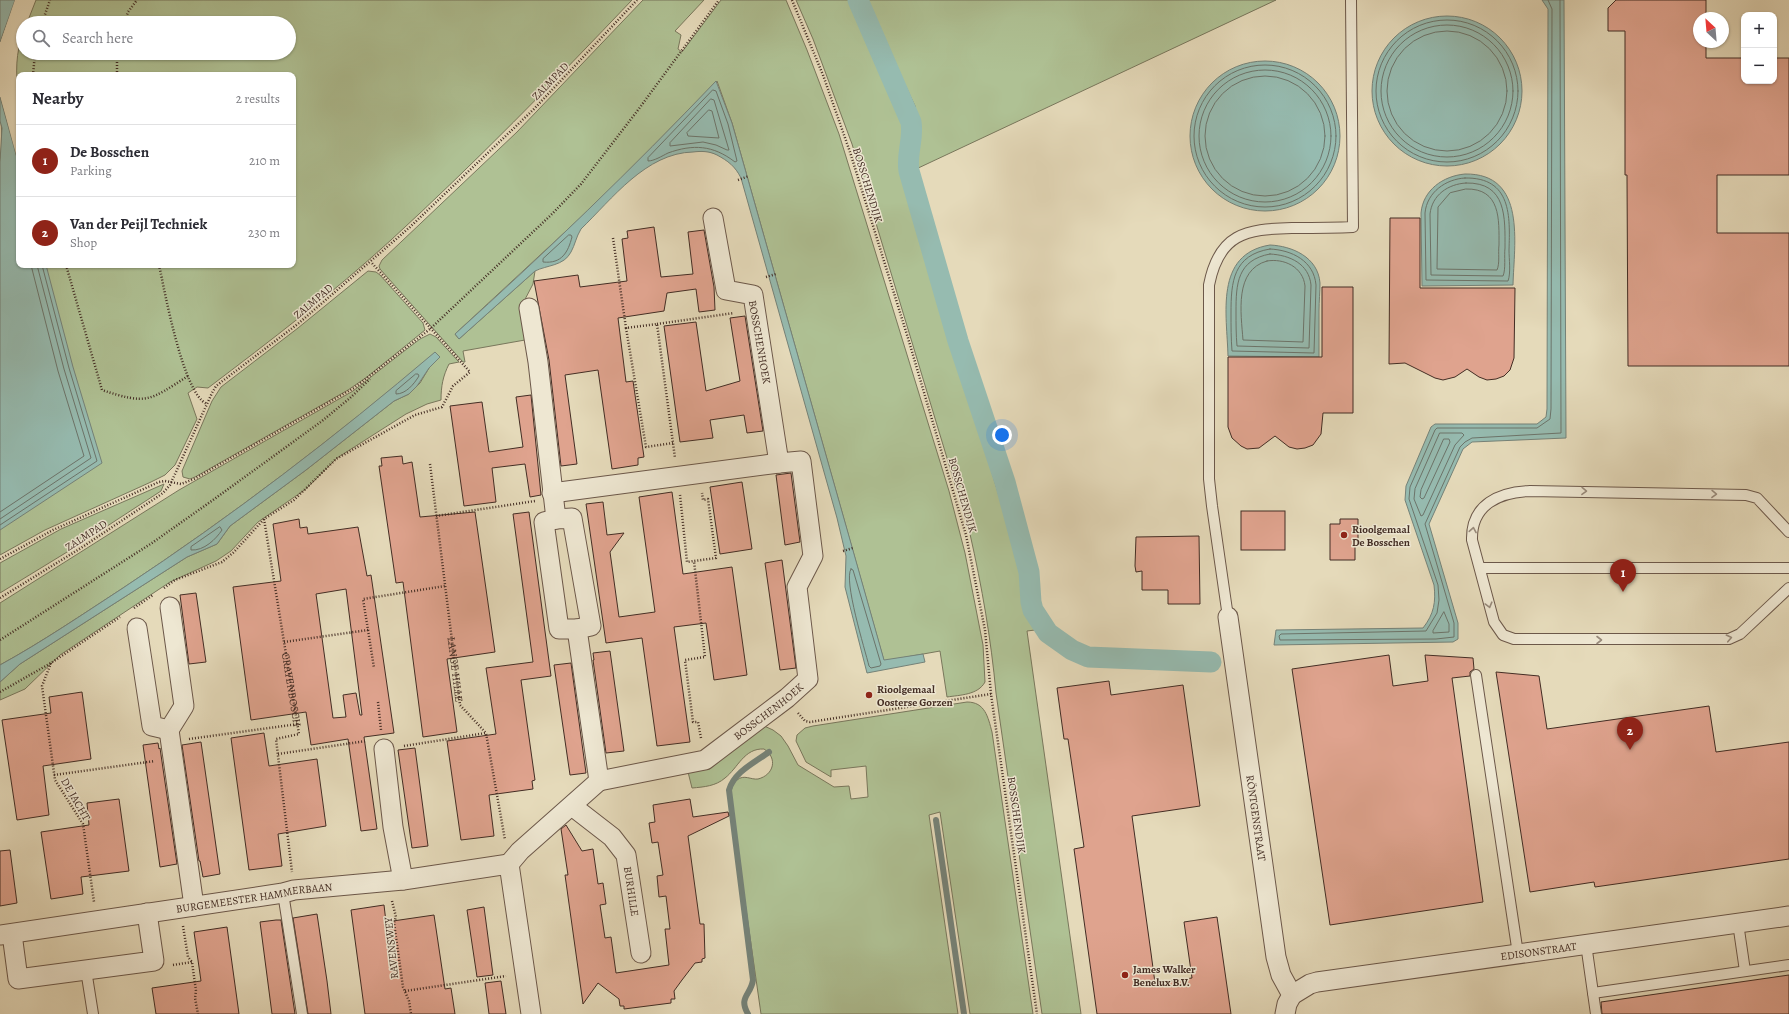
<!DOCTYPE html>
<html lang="en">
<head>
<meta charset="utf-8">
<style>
  body { margin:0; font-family:Alegreya,serif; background:#f7f7f7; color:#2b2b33 }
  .controls { position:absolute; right:12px; top:12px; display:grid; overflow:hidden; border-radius:8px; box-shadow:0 1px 3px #0004 }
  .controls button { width:36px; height:36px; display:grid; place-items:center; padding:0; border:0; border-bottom:1px solid #e1e1e2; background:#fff; color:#2b2b33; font:20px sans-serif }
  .compass { position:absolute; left:1693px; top:12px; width:36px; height:36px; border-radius:50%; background:#fff; box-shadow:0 1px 3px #0004; rotate:334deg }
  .you { position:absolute; left:1002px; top:435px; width:14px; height:14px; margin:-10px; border:3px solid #fff; border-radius:50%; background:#1a73e8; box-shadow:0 0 0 6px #1a73e833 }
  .badge { display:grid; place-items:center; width:26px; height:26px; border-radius:50%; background:#8f2418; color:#fff; font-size:13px; font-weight:700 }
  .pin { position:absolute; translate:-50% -33px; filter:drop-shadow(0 1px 2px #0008) }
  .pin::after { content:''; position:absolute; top:21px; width:14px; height:12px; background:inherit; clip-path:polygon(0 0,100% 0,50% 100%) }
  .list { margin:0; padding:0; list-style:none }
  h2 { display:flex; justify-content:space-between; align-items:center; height:52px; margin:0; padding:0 16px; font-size:17px }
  h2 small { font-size:13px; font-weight:400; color:#7c7c81 }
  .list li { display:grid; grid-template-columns:26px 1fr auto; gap:12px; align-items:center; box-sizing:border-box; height:72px; padding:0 16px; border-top:1px solid #e1e1e2 }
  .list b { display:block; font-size:15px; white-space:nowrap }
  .list p { margin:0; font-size:13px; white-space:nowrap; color:#7c7c81 }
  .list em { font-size:13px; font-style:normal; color:#7c7c81 }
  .icon { flex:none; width:22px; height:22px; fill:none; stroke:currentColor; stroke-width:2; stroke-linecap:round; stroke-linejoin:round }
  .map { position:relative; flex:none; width:1789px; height:1014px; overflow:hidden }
  .search { position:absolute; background:#fff; box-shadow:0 1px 3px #0004; left:16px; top:16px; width:280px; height:44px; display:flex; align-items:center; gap:10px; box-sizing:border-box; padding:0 14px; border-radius:22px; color:#7c7c81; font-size:15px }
  .panel { position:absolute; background:#fff; box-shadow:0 1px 3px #0004; left:16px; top:72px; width:280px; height:196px; border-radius:8px }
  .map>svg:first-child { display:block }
  .green { fill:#afc194; stroke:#79775c }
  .water { fill:#96bbb0; stroke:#758278 }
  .pier { fill:#e5daba }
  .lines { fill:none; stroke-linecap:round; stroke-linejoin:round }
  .shore { stroke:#6c746a; stroke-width:1 }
  .stream { stroke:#758278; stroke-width:6 }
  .canal { stroke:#96bbb0; stroke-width:21 }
  .building { fill:#dfa38e; stroke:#432d24; fill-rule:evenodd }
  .service-casing { stroke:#6c584a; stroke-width:12 }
  .minor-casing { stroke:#6c584a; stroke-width:21 }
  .path { stroke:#432d24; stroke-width:2.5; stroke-dasharray:1 2; stroke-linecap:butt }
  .service { stroke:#eee7d2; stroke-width:10 }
  .minor { stroke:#eee7d2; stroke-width:19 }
  .oneway { stroke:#988a7b }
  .poi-dot { fill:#8f2418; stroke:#eee7d2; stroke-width:1.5 }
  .labels { text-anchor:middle; stroke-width:3; stroke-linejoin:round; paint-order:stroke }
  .street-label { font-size:11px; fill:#432d24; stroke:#eee7d2 }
  .poi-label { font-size:11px; font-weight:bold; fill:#432d24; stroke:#eee7d2; text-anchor:start }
</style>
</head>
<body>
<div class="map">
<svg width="1789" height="1014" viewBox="0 0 1789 1014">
  <rect width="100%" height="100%" fill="#e5daba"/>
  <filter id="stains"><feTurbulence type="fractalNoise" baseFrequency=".005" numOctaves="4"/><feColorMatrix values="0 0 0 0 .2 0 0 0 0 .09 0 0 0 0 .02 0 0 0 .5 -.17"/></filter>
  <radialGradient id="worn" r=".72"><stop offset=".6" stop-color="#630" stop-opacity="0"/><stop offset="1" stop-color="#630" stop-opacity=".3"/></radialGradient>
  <g class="green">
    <path d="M36 0H632C554 82 474 164 391 240 333 293 270 341 208 388L197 387 188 393 197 419 175 465 165 475 151 482 45 530 0 555V161C4 139 0 119 0 97L19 165V265H293V75H19V93C15 75 16 51 23 34V53H289V23H27Z"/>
    <path d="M643 0H704L675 31 681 35 678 49 682 52 721 0H786L807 50 839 134 949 491 965 553 983 645 985 682C978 695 960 695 947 697L940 651 884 661 732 123 717 81 606 194 455 334 459 339 535 271 533 284 521 307 525 340 463 351 465 362H463L380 269 379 266 382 260 517 132Z"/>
    <path d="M796 0H853L905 120C907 137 901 152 904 168L955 351 1018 558 1024 583 1026 602 1035 630 1027 631 1081 1014H1042L996 693C991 639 982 587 970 534L852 144 813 39Z"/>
    <polygon points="865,0 1276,0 914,170 919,135 915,106"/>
    <polygon points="368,271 376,272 380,275 423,323 425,330 367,377 348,390 195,477 190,479 183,477 182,471 212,401 221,387 298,328"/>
    <path d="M430 334 436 337 459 362 449 364C443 376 441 386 441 400L427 404 406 414 337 458 306 489 258 522 231 551 216 561 170 582 60 655 25 689 0 700V682L20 664 187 557 217 544 230 526 306 470 394 401 409 394 420 383 429 368 440 357 435 353C335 437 232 516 123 588 83 614 42 642 0 665V603L179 490 353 391 399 355 420 339Z"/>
    <polygon points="164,484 161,491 72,549 0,593 0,563 61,529"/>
    <path d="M967 702C985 702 988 717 992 732L1033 1014H970L940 812 929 815 958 1014H761L730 797C731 791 732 784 737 780 744 774 751 780 758 779 774 775 778 758 764 749 744 748 738 768 725 778 716 786 704 787 692 788L688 772 762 725 773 730 781 736 788 746 798 765 834 787 849 786 851 799 868 797 866 766 831 770V777L806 762 796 741 797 735 805 728 813 726Z"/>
  </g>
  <g class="water">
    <polygon points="0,0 15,0 0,42"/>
    <path d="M1542 0H1564L1566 438 1472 442 1463 449 1429 524 1458 623V639L1453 642 1274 645 1276 630 1423 628C1434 614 1436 602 1434 585L1405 500 1406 486 1431 427 1435 424H1537L1546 417 1547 409 1548 9Z"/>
    <circle cx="1447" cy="91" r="75"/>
    <circle cx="1265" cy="136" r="75"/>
    <path d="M716 81 732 123 884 660 923 654 925 662 867 673 845 587 846 556 837 518 741 178C735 166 728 161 717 155 709 151 701 151 693 152 646 153 612 199 581 229 576 237 575 245 571 252 564 266 547 265 535 271L459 339 455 334C545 253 632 169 716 81Z"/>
    <polygon points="0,97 19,165 19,265 46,265 73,367 102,463 0,530 0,162 2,128 0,121"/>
    <path d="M1465 174C1527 173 1514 244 1513 285L1422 286 1421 213C1423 190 1443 176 1465 174Z"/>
    <path d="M1270 245C1292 246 1318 257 1320 283 1320 292 1319 301 1319 311 1319 326 1319 342 1319 357L1228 356C1227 315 1214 254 1270 245Z"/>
    <path d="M435 352 440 357 429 368 417 386 409 394 394 401 306 470 230 526 217 544 187 557 20 664 0 682V665C42 642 83 614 123 588 232 516 335 437 435 352Z"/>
  </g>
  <g class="pier">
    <polygon points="15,0 17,0 2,43 0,44"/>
    <polygon points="0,95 2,96 9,118 19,157 19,165"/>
  </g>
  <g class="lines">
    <g class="shore">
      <polyline points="1548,0 1552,9 1551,409 1550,419 1537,428 1437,428 1435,430 1410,487 1409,499 1438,585 1439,600 1437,613 1426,631 1281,634 1279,636 1280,640 1436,639 1454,637 1454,623 1425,524 1460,447 1465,442 1472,438 1561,433 1560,0"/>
      <circle cx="1447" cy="91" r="71"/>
      <circle cx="1447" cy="91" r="66"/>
      <circle cx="1447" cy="91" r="60"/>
      <circle cx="1265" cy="136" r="71"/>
      <circle cx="1265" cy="136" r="66"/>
      <circle cx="1265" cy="136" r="60"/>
      <path d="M713 90 716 91 728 124 737 161 735 162C713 145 693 144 668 153 662 156 654 161 648 161V158Z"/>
      <polygon points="711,99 714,100 729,150 727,150 716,145 703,142 670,146 670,143"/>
      <polygon points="709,110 712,111 719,138 688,136 687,133"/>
      <path d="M1465 178C1512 177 1510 217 1509 250 1509 259 1511 273 1508 281L1426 280 1425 213C1427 192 1446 179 1465 178Z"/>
      <path d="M1466 183C1507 182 1505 218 1505 248 1504 256 1506 269 1503 276L1431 275 1430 214C1432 195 1448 184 1466 183Z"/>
      <path d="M1466 189C1501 188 1499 220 1499 245 1498 253 1500 263 1497 270L1437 269 1438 207 1450 193Z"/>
      <path d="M569 235H571L572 237C568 252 562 264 543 262V259Z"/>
      <path d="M1270 249C1292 250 1314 261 1316 285L1314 353 1232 351C1231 339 1231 326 1231 313 1231 282 1233 255 1270 249Z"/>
      <path d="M1270 254C1290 255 1309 264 1311 285L1309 348 1237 346C1236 335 1236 323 1236 312 1236 284 1237 260 1270 254Z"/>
      <path d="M1267 261C1284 258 1303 267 1305 286L1303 342 1243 340C1241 313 1234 270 1267 261Z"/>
      <path d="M416 374H418L419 376C414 384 406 394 396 394V391Z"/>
      <polygon points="1440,433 1462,433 1464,435 1455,445 1423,515 1421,516 1414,499 1415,489"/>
      <polygon points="1444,439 1449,439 1450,442 1424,498 1422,499 1420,497 1421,490"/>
      <polyline points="0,512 84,456 58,371 31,265"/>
      <polyline points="0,519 91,458 64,369 37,265"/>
      <polyline points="0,525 97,461 69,368 42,265"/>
      <path d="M220 527 222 530C216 539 204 551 191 550V547Z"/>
      <path d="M851 569 853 570 881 664 880 666 871 668 869 666C865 650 843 579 851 569Z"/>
      <polygon points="1444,612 1449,624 1449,632 1433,633 1433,631"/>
    </g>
    <g class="stream">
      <polyline points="936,820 964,1014"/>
      <path d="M748 1014C738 997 751 995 753 980L729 790C734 772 754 763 769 752"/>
    </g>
    <path class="canal" d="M858 0 911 122C914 139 906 154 909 171L958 341 1005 482 1029 572 1031 602 1033 610 1048 633 1072 650 1088 657 1211 662"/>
  </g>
  <g class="building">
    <polygon points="1616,0 1706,0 1706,18 1699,18 1699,42 1706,42 1706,58 1744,58 1744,81 1774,81 1774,58 1789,58 1789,175 1717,175 1717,233 1789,233 1789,366 1628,366 1627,175 1625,175 1625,31 1608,31 1608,8"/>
    <polygon points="1390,218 1420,218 1420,288 1515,288 1514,358 1510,370 1504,376 1496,379 1487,380 1479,377 1467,369 1455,377 1443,380 1435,378 1405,363 1389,364"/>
    <polygon points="654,227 661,277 693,274 688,232 704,230 714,287 715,310 699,312 696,289 667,293 664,311 618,318 626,382 633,381 644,457 638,458 638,465 612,469 598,370 565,375 577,464 561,466 549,360 534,281 578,275 580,287 627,281 622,239 628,238 627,231"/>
    <polygon points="1322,287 1353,287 1353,413 1323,413 1321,434 1313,445 1305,448 1297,449 1289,447 1275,436 1259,448 1247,449 1241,446 1232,438 1228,427 1228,357 1322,357"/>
    <polygon points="745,316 763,431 747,433 744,415 710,420 713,438 680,442 664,326 696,322 706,391 740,381 730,318"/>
    <polygon points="531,395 541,495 530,497 525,464 492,468 496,502 464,506 450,406 482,402 489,452 523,447 516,397"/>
    <polygon points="402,456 403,464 412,462 420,517 475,512 495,652 447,659 457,732 423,737 403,582 396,583 379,466 382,466 381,458"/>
    <polygon points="791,473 800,542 785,545 776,475"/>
    <polygon points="742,482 752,549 720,554 710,487"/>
    <polygon points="672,492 683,574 732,567 747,675 714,680 706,623 674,627 690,742 657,746 642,638 606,643 586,504 603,502 607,535 624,533 610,552 619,617 655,612 639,497"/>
    <rect x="1241" y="511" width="44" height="39"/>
    <polygon points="529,512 551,676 521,680 535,780 532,781 533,789 489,795 494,836 461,840 447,741 496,734 486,668 533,662 513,514"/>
    <path d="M299 519 300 528 307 527 308 534 358 527 367 576 371 575 394 733 364 737 377 829 361 831 348 739 311 745 306 712 251 720 233 587 281 581 273 524ZM346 589 362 715H360L356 693 343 695 346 717 333 718 316 594Z"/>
    <polygon points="1340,519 1358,519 1358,545 1355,545 1355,560 1330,560 1330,524 1340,524"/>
    <polygon points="1199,536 1200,604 1168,604 1168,590 1142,590 1142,571 1136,572 1135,566 1136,537"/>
    <polygon points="782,560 796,668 780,670 765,563"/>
    <polygon points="196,593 206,662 189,664 180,595"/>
    <polygon points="610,651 624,751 606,753 593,660 594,660 593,653"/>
    <polygon points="1389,655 1393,686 1428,681 1425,655 1473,658 1474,669 1470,672 1470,676 1452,678 1483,902 1330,925 1292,669"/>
    <polygon points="571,663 586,773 570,775 554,665"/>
    <polygon points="1496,672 1539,676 1547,729 1709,706 1716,752 1789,742 1789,859 1595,887 1594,882 1530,892"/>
    <polygon points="1109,681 1111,695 1183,685 1200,806 1132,816 1151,953 1155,983 1192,978 1184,922 1217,917 1231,1014 1097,1014 1074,849 1084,847 1068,739 1064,739 1057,688"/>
    <polygon points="82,692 91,759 43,766 49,815 17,820 2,720 51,713 49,697"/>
    <polygon points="264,733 269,766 317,759 326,826 278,834 282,866 249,870 231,738"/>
    <polygon points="201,742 220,874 203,877 200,861 199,861 182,745"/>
    <polygon points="158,743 159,749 160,748 177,864 160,867 143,745"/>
    <polygon points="415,748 428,846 412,848 398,750"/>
    <polygon points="119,799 129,871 81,877 83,894 51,899 41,832 89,825 87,803"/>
    <polygon points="690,799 693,817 728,812 729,816 688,836 700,924 704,924 705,958 702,959 702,962 695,963 682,980 674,991 675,999 671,999 671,1003 624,1009 624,1006 620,1006 619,999 598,983 583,1004 565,875 568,875 561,829 566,825 582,851 593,849 598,884 603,883 606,904 600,905 605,938 611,937 616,973 669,965 665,929 670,929 666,896 659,897 657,876 663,875 658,842 652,843 649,823 655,822 653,805"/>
    <polygon points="10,850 17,903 0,906 0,851"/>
    <polygon points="384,905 386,922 434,915 445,989 451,988 455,1014 365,1014 351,910"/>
    <polygon points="484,907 493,975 477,977 467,910"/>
    <polygon points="317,914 327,981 331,1014 308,1014 293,918"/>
    <polygon points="276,920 281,920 295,1014 272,1014 260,922"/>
    <polygon points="227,927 239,1014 156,1014 152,988 201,981 194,932"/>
    <polygon points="1789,975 1789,1014 1602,1014 1601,1002"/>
    <polygon points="501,981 506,1014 489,1014 485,983"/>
  </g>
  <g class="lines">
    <defs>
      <g id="service">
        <path d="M1789 532 1757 498 1746 495 1530 491C1500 492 1471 504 1472 540L1494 622 1503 635 1514 639H1729L1740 634 1789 588"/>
        <polyline points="1480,568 1789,568"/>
        <path d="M1228 617 1212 506 1209 479V285C1219 234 1245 229 1292 228 1312 228 1333 228 1353 227L1351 0"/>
        <polyline points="1476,675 1518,954"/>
        <polyline points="283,893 302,1014"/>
        <polyline points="1738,923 1745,971"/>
        <polyline points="1586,944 1596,1014"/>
        <polyline points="86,970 93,1014"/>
        <polyline points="1593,993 1789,965"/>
      </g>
      <g id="minor">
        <polyline points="552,493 779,463"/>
        <polyline points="556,519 544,522 559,629 577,629"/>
        <path id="s3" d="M1228 617 1276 957 1281 975 1292 995 1287 1004 1285 1014"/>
        <polyline points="137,628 152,726 169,730 184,706 170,607"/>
        <polyline points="169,730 194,906"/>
        <polyline points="384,749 393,827 403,880"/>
        <path id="s4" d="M599 781 705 760 787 698 808 679 797 587 813 556 801 461 779 463 753 295 726 290 713 218"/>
        <path id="s5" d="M572 806 612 837 626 855 641 953"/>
        <polyline points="509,864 520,851 599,781 577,629 591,626 572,518 556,519 538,362 529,308"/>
        <polyline points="12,934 18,979 154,961 147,913"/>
        <path id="s6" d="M0 935 283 893 294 890 403 880 509 864 531 1014"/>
        <path id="s7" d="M1292 995 1310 984 1317 982 1789 916"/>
      </g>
    </defs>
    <use href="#service" class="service-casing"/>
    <use href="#minor" class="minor-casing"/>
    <g class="path">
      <polyline points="792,0 823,75 850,152 908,338 966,535 985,630 991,694 1037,1014"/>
      <polyline points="42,23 50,0"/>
      <polyline points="124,23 128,12 137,0"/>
      <polyline points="33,75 35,53"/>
      <polyline points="117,75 117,53"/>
      <polyline points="738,180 749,176"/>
      <polyline points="613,238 626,328 657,324 675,458"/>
      <path d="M66 265 102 390C147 405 149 401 188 376"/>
      <path d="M159 265C165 292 183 394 207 404"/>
      <polyline points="766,277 776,274"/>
      <polyline points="657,324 734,313"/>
      <polyline points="626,328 646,447 673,443"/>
      <path id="s1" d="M430 464 460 705 486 733 505 840"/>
      <polyline points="680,495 687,562 694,561"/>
      <polyline points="436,516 535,501"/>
      <path id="s2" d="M264 519 299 734 276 739 292 872"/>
      <polyline points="843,551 853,548"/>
      <polyline points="0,559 53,530 159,482 165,481 181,484 194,479 354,388 430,329 552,214 581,184 638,110 719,0"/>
      <polyline points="164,588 175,580 222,562 234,552 264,519 294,500 336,459 415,415 442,407 453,386 470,372 371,262"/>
      <polyline points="0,598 81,548 163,493 170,485 212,393 216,386 299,323 410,227 534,109 637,0"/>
      <polyline points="134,608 153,595"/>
      <polyline points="368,630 374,668"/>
      <polyline points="0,640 152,543 213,500 322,421 350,398 370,379"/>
      <polyline points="284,642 368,630 363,599 445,586"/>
      <polyline points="51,663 42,686 55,780 83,824 94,902"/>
      <polyline points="0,692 51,663 120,617"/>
      <polyline points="378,702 381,730"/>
      <polyline points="798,713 805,721 810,722 991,694"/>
      <polyline points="701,738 698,722 693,722 685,660 705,657 694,561 716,558 708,499 703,500 702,493"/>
      <polyline points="189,739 298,724"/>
      <polyline points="404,746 486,733"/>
      <polyline points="278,754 366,741"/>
      <polyline points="54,775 155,761"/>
      <polyline points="392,901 396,917 394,923 403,987 409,1001 411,1014"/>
      <polyline points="183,926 188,957 192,962 196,991 195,998 198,1014"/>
      <polyline points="173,965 192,962"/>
      <polyline points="405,991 506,976"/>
    </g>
    <use href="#service" class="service"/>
    <use href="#minor" class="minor"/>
  </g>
  <defs><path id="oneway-chevron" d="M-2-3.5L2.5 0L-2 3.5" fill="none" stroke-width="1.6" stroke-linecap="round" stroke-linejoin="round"/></defs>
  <g class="oneway">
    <use href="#oneway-chevron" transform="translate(1584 491) rotate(1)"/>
    <use href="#oneway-chevron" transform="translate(1714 494) rotate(1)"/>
    <use href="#oneway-chevron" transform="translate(1473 530) rotate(-80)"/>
    <use href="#oneway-chevron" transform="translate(1489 605) rotate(75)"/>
    <use href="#oneway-chevron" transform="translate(1729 638) rotate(-12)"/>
    <use href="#oneway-chevron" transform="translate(1599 640)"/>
  </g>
  <g class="poi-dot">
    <circle cx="1344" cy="535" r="4"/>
    <circle cx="869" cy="695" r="4"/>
    <circle cx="1125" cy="975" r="4"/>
  </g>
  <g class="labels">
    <g class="street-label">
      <text transform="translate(550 81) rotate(-46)" y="4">ZALMPAD</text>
      <text transform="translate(868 185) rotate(73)" y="4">BOSSCHENDIJK</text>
      <text transform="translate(313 301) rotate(-40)" y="4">ZALMPAD</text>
      <text transform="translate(760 342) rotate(80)" y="4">BOSSCHENHOEK</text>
      <text transform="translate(963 495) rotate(74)" y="4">BOSSCHENDIJK</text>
      <text transform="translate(86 535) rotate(-33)" y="4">ZALMPAD</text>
      <text dy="4" stroke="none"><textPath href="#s1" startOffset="207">LANGE HILLE</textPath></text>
      <text dy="4" stroke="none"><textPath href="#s2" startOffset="173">CRAYENBOSCH</textPath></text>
      <text dy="4" stroke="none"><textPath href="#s4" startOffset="188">BOSSCHENHOEK</textPath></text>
      <text transform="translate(76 799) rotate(60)" y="4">DE JACHT</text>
      <text transform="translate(1017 815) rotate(82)" y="4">BOSSCHENDIJK</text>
      <text dy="4" stroke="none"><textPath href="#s3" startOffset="203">RÖNTGENSTRAAT</textPath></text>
      <text dy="4" stroke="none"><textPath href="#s5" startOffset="110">BURHILLE</textPath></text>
      <text dy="4" stroke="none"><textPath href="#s6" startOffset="257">BURGEMEESTER HAMMERBAAN</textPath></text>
      <text transform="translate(391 948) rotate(-96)" y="4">RAVENSWEY</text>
      <text dy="4" stroke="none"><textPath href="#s7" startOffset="252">EDISONSTRAAT</textPath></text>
    </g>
    <g class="poi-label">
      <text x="1352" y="533">Rioolgemaal<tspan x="1352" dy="13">De Bosschen</tspan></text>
      <text x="877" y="693">Rioolgemaal<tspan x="877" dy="13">Oosterse Gorzen</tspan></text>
      <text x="1133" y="973">James Walker<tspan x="1133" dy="13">Benelux B.V.</tspan></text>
    </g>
  </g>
  <rect width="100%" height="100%" filter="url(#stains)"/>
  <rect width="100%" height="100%" fill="url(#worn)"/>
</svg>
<div class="controls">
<button>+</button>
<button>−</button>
</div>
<svg class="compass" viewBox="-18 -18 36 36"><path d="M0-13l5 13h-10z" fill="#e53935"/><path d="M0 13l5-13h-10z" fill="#7c7c81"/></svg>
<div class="you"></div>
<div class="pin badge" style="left:1623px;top:592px">1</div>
<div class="pin badge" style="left:1630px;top:750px">2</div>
<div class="search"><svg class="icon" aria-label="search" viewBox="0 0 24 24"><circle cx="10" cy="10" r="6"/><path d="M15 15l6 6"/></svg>Search here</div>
<section class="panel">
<h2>Nearby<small>2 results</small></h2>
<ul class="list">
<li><span class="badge">1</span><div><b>De Bosschen</b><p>Parking</p></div><em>210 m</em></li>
<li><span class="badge">2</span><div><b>Van der Peijl Techniek</b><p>Shop</p></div><em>230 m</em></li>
</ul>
</section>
</div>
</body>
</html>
